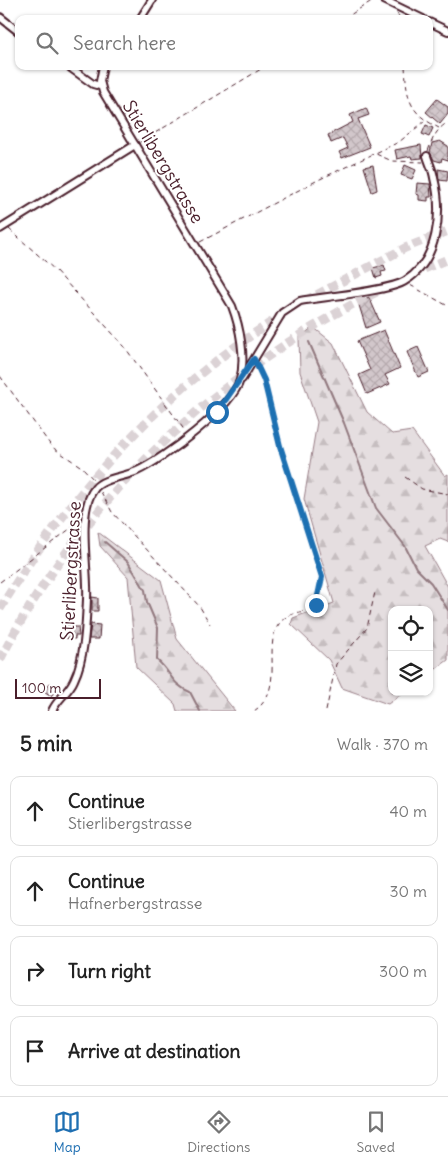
<!DOCTYPE html>
<html lang="en">
<head>
<meta charset="utf-8">
<style>
  body { margin:0; font-family:Delius,sans-serif; background:#f6f6f6; color:#222 }
  .controls { position:absolute; right:15px; bottom:15px; display:grid; overflow:hidden; border-radius:10px; box-shadow:0 1px 4px #0004 }
  .controls button { width:45px; height:45px; display:grid; place-items:center; padding:0; border:0; border-bottom:1px solid #e0e0e0; background:#fff; color:#222; font:25px sans-serif }
  .scale { position:absolute; left:15px; bottom:12px; width:86px; box-sizing:border-box; padding-left:5px; border:2px solid #4a1f2b; border-top:0; font-size:14px; line-height:18px; white-space:nowrap; color:#4a1f2b; -webkit-text-stroke:4px #fff; paint-order:stroke }
  .stop { position:absolute; width:15px; height:15px; margin:-11px; border:4px solid #1f6fb2; border-radius:50%; background:#fff }
  .stop.end { background:#1f6fb2; border-color:#fff; box-shadow:0 1px 5px #0008 }
  .list { margin:0; padding:0; list-style:none }
  h2 { display:flex; justify-content:space-between; align-items:center; height:65px; margin:0; padding:0 20px; font-size:21px }
  h2 small { font-size:16px; font-weight:400; color:#767676 }
  .list li { display:grid; grid-template-columns:32px 1fr auto; gap:15px; align-items:center; box-sizing:border-box; height:70px; margin:0 10px 10px; padding:0 10px; border:1px solid #e0e0e0; border-radius:10px }
  .list b { display:block; font-size:19px; white-space:nowrap }
  .list p { margin:0; font-size:16px; white-space:nowrap; color:#767676 }
  .list em { font-size:16px; font-style:normal; color:#767676 }
  .icon { flex:none; width:28px; height:28px; fill:none; stroke:currentColor; stroke-width:2; stroke-linecap:round; stroke-linejoin:round }
  .map { position:relative; flex:none; width:448px; height:711px; overflow:hidden }
  .search { position:absolute; background:#fff; box-shadow:0 1px 4px #0004; left:15px; right:15px; top:15px; height:55px; display:flex; align-items:center; gap:12px; box-sizing:border-box; padding:0 18px; border-radius:10px; color:#767676; font-size:19px }
  .sheet { height:385px; background:#fff }
  nav { display:flex; justify-content:space-around; align-items:center; box-sizing:border-box; height:70px; border-top:1px solid #e0e0e0; background:#fff; font-size:14px; color:#767676 }
  nav a { display:grid; justify-items:center; gap:2px }
  nav .on { color:#1f6fb2 }
  .map>svg:first-child { display:block }
  .forest { fill:url(#forest-firs); stroke:#987e86 }
  .lines { fill:none; stroke-linecap:round; stroke-linejoin:round }
  .stream { stroke:#91787e; stroke-width:2 }
  .building { fill:url(#building-cross-hatch); stroke:#4a1f2b }
  .highway-tunnel { stroke:#dbd2d5; stroke-width:9; stroke-dasharray:9 4.5; stroke-linecap:butt }
  .minor-casing { stroke:#4a1f2b; stroke-width:10 }
  .path { stroke:#4a1f2b; stroke-width:1; stroke-dasharray:5 4; stroke-linecap:butt }
  .minor { stroke:#fff; stroke-width:6 }
  .route { stroke:#1f6fb2; stroke-width:6 }
  .labels { text-anchor:middle; stroke-width:4; stroke-linejoin:round; paint-order:stroke }
  .street-label { font-size:18px; fill:#4a1f2b; stroke:#fff }
</style>
</head>
<body>
<div class="map">
<svg width="448" height="711" viewBox="0 0 448 711">
  <defs>
    <pattern id="forest-firs" width="22" height="20" patternUnits="userSpaceOnUse" patternTransform="scale(1.25)"><rect width="22" height="20" fill="#e5dee0"/><path d="M5 1l3.5 6h-7zM16 11l3.5 6h-7z" fill="#c6bec0"/></pattern>
    <pattern id="building-cross-hatch" width="8" height="8" patternUnits="userSpaceOnUse" patternTransform="scale(1.25)"><rect width="8" height="8" fill="#d2c7cb"/><path d="M0 0l8 8M0 8l8-8" fill="none" stroke="#b6aaae"/></pattern>
  </defs>
  <rect width="100%" height="100%" fill="#fff"/>
  <filter id="ink" filterUnits="userSpaceOnUse"><feTurbulence type="fractalNoise" baseFrequency=".02" numOctaves="2"/><feDisplacementMap in="SourceGraphic" scale="10" xChannelSelector="R" yChannelSelector="G"/><feConvolveMatrix kernelMatrix="1 2 1 2 8 2 1 2 1" color-interpolation-filters="sRGB"/></filter>
  <g filter="url(#ink)">
    <g class="forest">
      <polygon points="313,327 333,343 367,412 392,434 412,431 445,476 448,474 448,542 440,539 425,546 448,587 448,660 429,674 429,610 392,610 392,692 404,692 388,704 342,688 329,660 291,624 293,618 334,603 304,499 317,422 300,372 299,338"/>
      <polygon points="98,532 161,580 177,639 235,711 177,711 175,704 136,667 128,577 100,546"/>
    </g>
    <g class="lines">
      <g class="stream">
        <polyline points="309,342 344,423 376,508 405,546 416,568 431,583 448,610"/>
        <path d="M105 542 128 562 145 590 147 602 158 628 157 660C172 673 171 684 190 692L200 711"/>
      </g>
    </g>
    <g class="building">
      <polygon points="437,99 448,107 448,114 440,124 426,112"/>
      <polygon points="366,108 369,115 358,119 370,147 342,158 339,152 348,148 343,138 331,143 328,135 353,122 350,115"/>
      <polygon points="426,125 433,128 429,137 422,134"/>
      <polygon points="440,141 448,146 448,160 442,158 441,162 434,160 430,152 432,143"/>
      <polygon points="421,145 422,158 412,159 411,156 397,159 395,150"/>
      <polygon points="373,165 377,190 372,192 364,167"/>
      <polygon points="405,165 416,170 412,179 401,175"/>
      <polygon points="438,169 448,171 447,181 439,180"/>
      <polygon points="417,183 430,184 431,197 428,197 428,201 419,200 419,195 416,194"/>
      <polygon points="384,265 386,271 381,272 382,276 376,278 373,268"/>
      <polygon points="369,297 380,322 366,328 358,302"/>
      <polygon points="384,330 400,368 385,375 390,384 367,394 359,375 370,370 357,341"/>
      <polygon points="418,347 429,372 418,377 407,352"/>
      <polygon points="92,597 98,598 98,611 92,611"/>
      <polygon points="65,624 73,624 73,627 78,627 79,636 75,636 75,639 65,638"/>
      <polygon points="91,624 100,625 99,639 89,639"/>
      <polygon points="50,683 58,688 51,696 44,691"/>
    </g>
    <g class="lines">
      <g class="highway-tunnel">
        <polyline points="412,274 448,259"/>
        <polyline points="305,301 405,248 448,231"/>
        <path d="M0 609C70 492 166 386 283 315"/>
        <path d="M0 660C80 501 224 365 383 289"/>
      </g>
      <defs>
        <g id="minor">
          <polyline points="384,0 423,19"/>
          <polyline points="0,17 19,32"/>
          <polyline points="140,19 152,0"/>
          <polyline points="429,22 448,31"/>
          <polyline points="68,66 93,84 100,86"/>
          <polyline points="0,229 135,145"/>
          <path d="M242 379 282 313 300 301C322 297 390 291 405 281 438 261 443 213 434 178 433 170 429 163 427 156"/>
          <path d="M52 711C57 699 69 692 74 680 85 657 86 624 87 599 89 570 76 510 95 488 103 478 125 477 137 471 163 459 232 408 240 380 246 358 240 327 232 306L103 92 100 81 103 66"/>
        </g>
      </defs>
      <use href="#minor" class="minor-casing"/>
      <g class="path">
        <polyline points="397,13 400,19"/>
        <polyline points="344,19 373,0"/>
        <path d="M405 66C407 99 408 112 439 128"/>
        <polyline points="140,142 266,66"/>
        <path d="M428 151C433 137 436 130 448 122"/>
        <polyline points="376,154 392,161 423,162"/>
        <polyline points="9,229 55,270 124,346 185,431"/>
        <polyline points="200,242 318,180 399,142 425,121"/>
        <polyline points="410,285 448,306"/>
        <polyline points="0,376 52,447 83,468 94,480"/>
        <polyline points="405,477 422,489 448,494"/>
        <polyline points="101,492 112,512 200,607 210,624"/>
        <polyline points="0,582 79,522"/>
        <path d="M254 711C286 690 262 645 279 624 289 610 305 614 317 605L322 577 279 445 264 380 258 364"/>
        <polyline points="326,711 336,664 367,628 375,592"/>
      </g>
      <use href="#minor" class="minor"/>
    </g>
  </g>
  <g class="lines" filter="url(#ink)">
    <polyline class="route" points="217,412 254,359 264,380 280,446 322,577 316,605"/>
  </g>
  <g class="labels">
    <g class="street-label">
      <text transform="translate(163 162) rotate(59)" y="6">Stierlibergstrasse</text>
      <text transform="translate(71 571) rotate(-87)" y="6">Stierlibergstrasse</text>
    </g>
  </g>
</svg>
<div class="controls">
<button><svg class="icon" aria-label="locate" viewBox="0 0 24 24"><circle cx="12" cy="12" r="6"/><path d="M12 2v4M12 18v4M2 12h4M18 12h4"/></svg></button>
<button><svg class="icon" aria-label="layers" viewBox="0 0 24 24"><path d="M12 4l9 5-9 5-9-5zM3 14l9 5 9-5"/></svg></button>
</div>
<div class="scale">100 m</div>
<div class="stop" style="left:217px;top:412px"></div>
<div class="stop end" style="left:316px;top:605px"></div>
<div class="search"><svg class="icon" aria-label="search" viewBox="0 0 24 24"><circle cx="10" cy="10" r="6"/><path d="M15 15l6 6"/></svg>Search here</div>
</div>
<section class="sheet">
<h2>5 min<small>Walk · 370 m</small></h2>
<ul class="list">
<li><svg class="icon" aria-label="ahead" viewBox="0 0 24 24"><path d="M12 20V5M6 11l6-6 6 6"/></svg><div><b>Continue</b><p>Stierlibergstrasse</p></div><em>40 m</em></li>
<li><svg class="icon" aria-label="ahead" viewBox="0 0 24 24"><path d="M12 20V5M6 11l6-6 6 6"/></svg><div><b>Continue</b><p>Hafnerbergstrasse</p></div><em>30 m</em></li>
<li><svg class="icon" aria-label="right" viewBox="0 0 24 24"><path d="M7 20v-9h11M14 6l5 5-5 5"/></svg><div><b>Turn right</b></div><em>300 m</em></li>
<li><svg class="icon" aria-label="arrive" viewBox="0 0 24 24"><path d="M6 21V4h12l-3 4 3 4H6"/></svg><div><b>Arrive at destination</b></div></li>
</ul>
</section>
<nav>
<a class="on"><svg class="icon" aria-label="map" viewBox="0 0 24 24"><path d="M3 6l6-2 6 2 6-2v14l-6 2-6-2-6 2zM9 4v14M15 6v14"/></svg>Map</a>
<a><svg class="icon" aria-label="directions" viewBox="0 0 24 24"><path d="M12 3l9 9-9 9-9-9zM9 14v-3h6M13 9l2 2-2 2"/></svg>Directions</a>
<a><svg class="icon" aria-label="saved" viewBox="0 0 24 24"><path d="M7 4h10v16l-5-4-5 4z"/></svg>Saved</a>
</nav>
</body>
</html>
